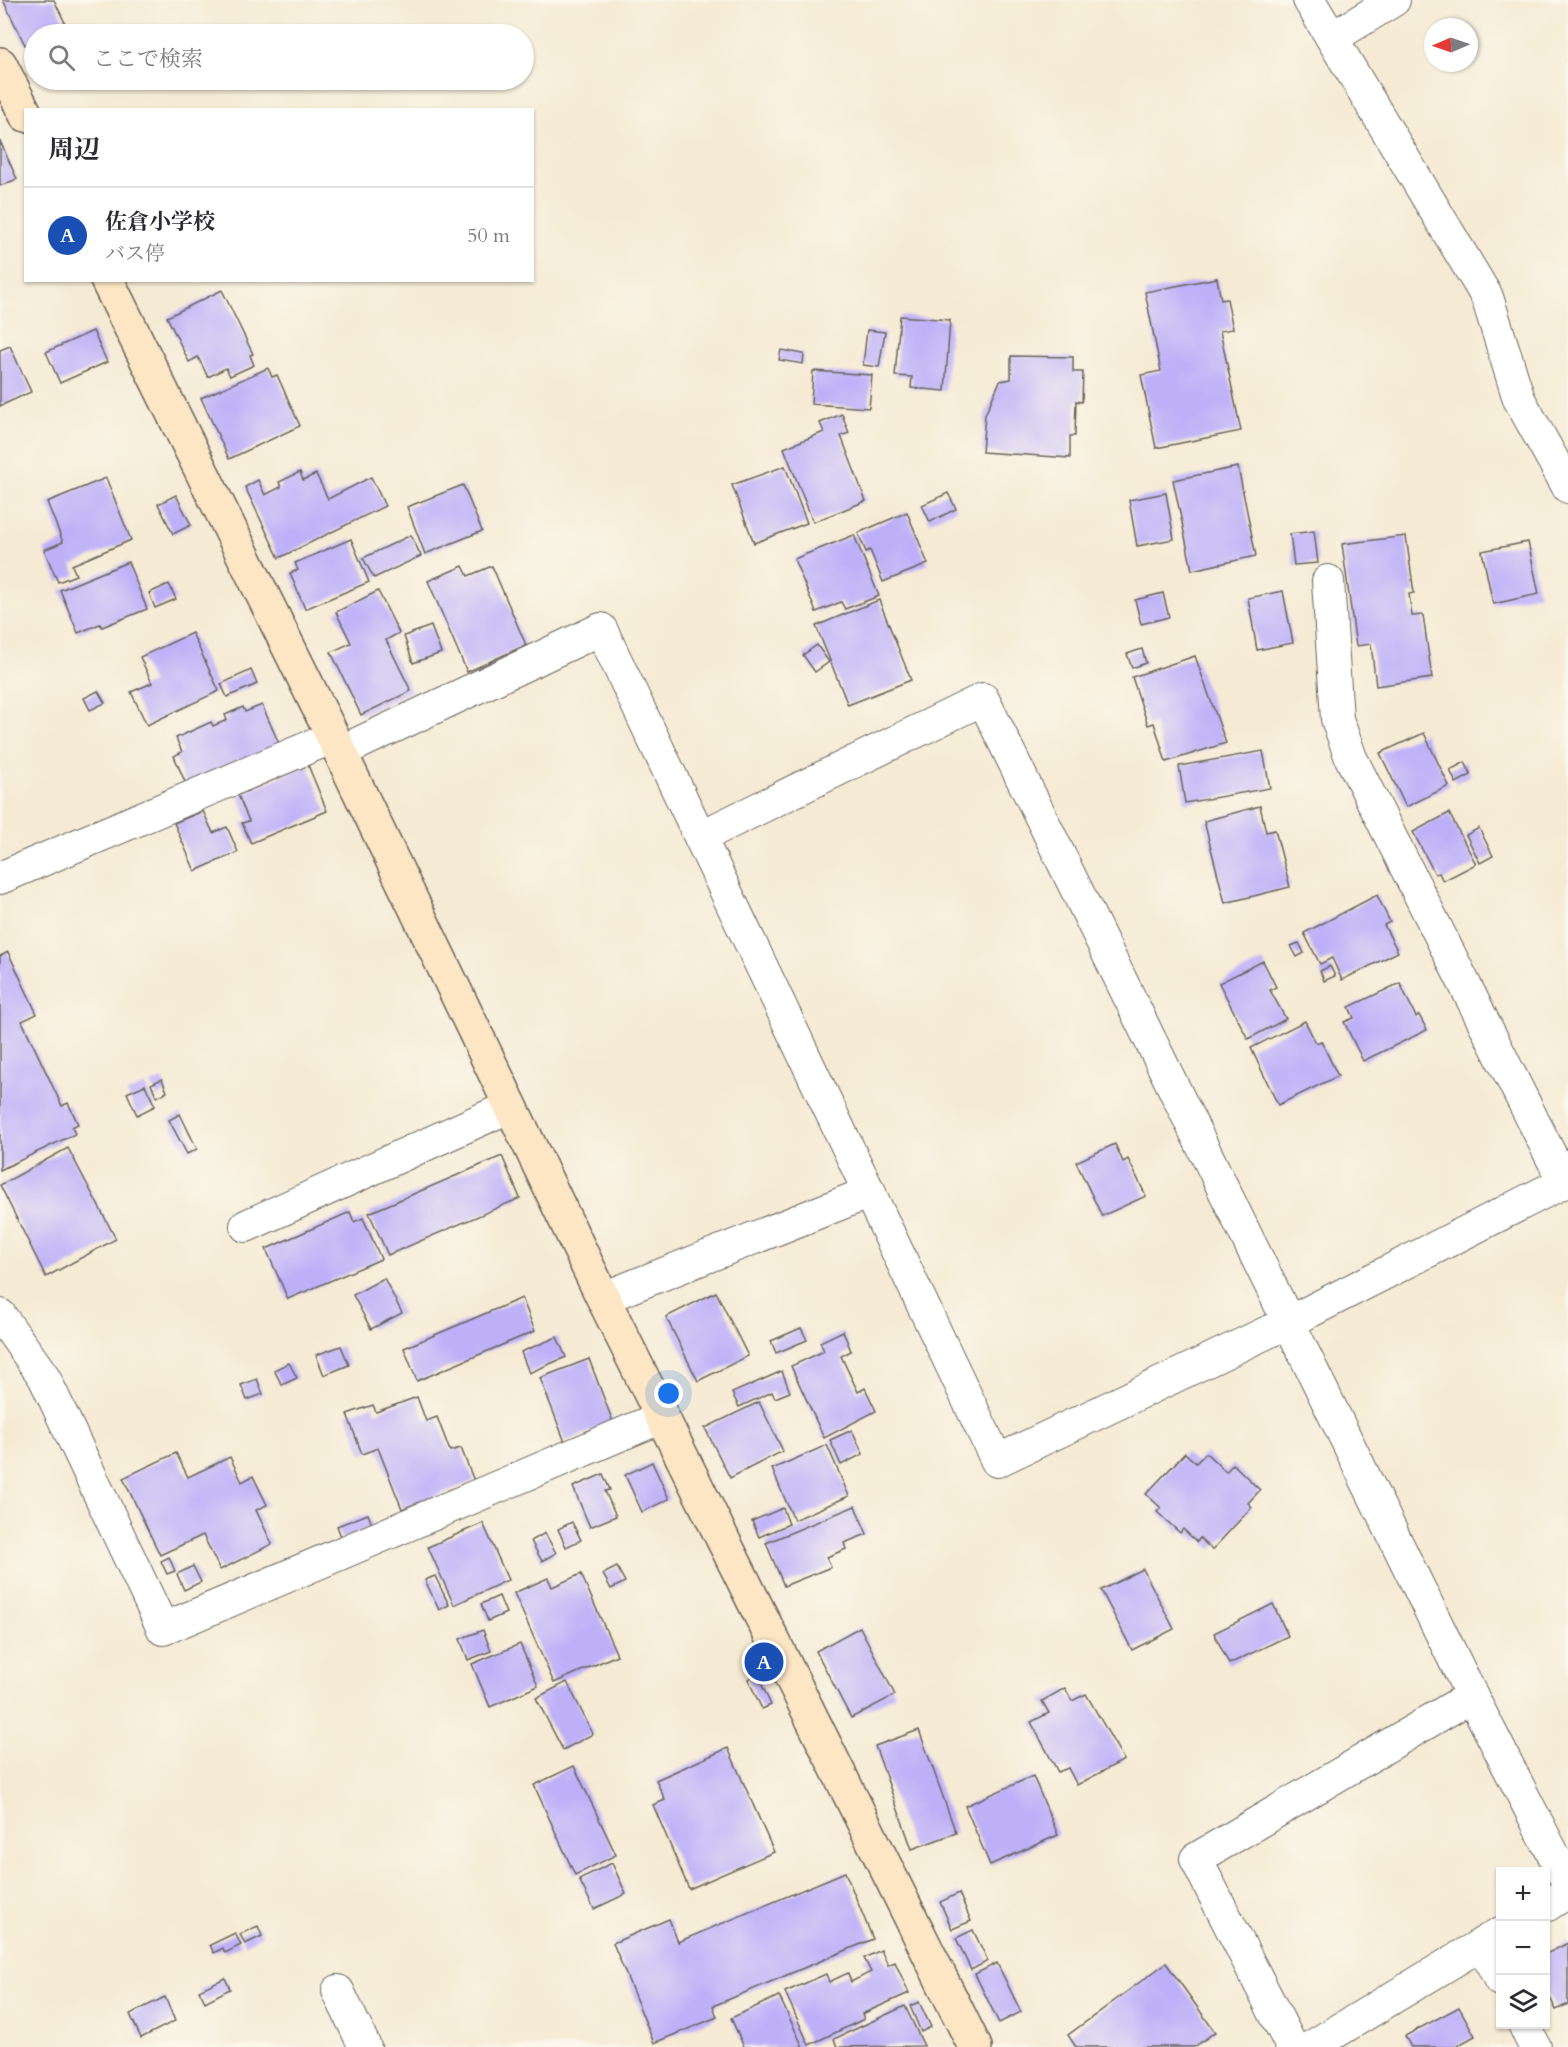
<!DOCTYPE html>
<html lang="ja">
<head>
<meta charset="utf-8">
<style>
  body { margin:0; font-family:Cardo,"Noto Serif JP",serif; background:#f7f7f7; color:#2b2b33 }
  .controls { position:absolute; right:18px; bottom:18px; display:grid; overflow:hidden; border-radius:0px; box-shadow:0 2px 4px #0004 }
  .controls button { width:54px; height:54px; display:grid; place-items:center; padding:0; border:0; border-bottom:2px solid #e1e1e2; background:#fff; color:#2b2b33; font:30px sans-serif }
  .compass { position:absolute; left:1424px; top:18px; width:54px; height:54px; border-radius:50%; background:#fff; box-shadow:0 2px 4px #0004; rotate:268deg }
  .you { position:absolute; left:669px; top:1394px; width:21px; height:21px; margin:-15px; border:4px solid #fff; border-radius:50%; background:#1a73e8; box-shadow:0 0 0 9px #1a73e833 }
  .badge { display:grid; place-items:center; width:39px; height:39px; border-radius:50%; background:#0b8043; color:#fff; font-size:20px; font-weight:700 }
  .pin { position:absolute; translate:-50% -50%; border:3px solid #fff; box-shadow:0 2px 6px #0006 }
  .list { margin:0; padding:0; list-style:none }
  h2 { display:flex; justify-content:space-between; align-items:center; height:78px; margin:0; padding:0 24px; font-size:26px }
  h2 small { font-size:20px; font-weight:400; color:#7c7c81 }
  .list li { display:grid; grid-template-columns:39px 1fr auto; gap:18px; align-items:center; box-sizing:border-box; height:96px; padding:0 24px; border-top:2px solid #e1e1e2 }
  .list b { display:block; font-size:22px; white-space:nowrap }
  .list p { margin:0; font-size:20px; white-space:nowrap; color:#7c7c81 }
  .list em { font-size:20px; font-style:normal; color:#7c7c81 }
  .icon { flex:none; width:33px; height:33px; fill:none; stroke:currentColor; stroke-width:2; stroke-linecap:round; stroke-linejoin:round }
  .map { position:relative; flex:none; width:1568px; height:2047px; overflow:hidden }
  .search { position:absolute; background:#fff; box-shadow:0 2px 4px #0004; left:24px; top:24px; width:510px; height:66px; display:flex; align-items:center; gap:15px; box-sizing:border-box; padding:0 21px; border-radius:33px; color:#7c7c81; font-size:22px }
  .panel { position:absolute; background:#fff; box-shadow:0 2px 4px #0004; left:24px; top:108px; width:510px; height:174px; border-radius:0px }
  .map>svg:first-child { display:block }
  .building { fill:#beb0f8 }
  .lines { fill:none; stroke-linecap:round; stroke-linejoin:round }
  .street-casing { stroke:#68645c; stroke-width:34 }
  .secondary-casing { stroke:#68645c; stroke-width:36 }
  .street { stroke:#fff; stroke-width:32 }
  .secondary { stroke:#fce6c4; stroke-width:33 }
</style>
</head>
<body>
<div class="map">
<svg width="1568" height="2047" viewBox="0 0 1568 2047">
  <rect width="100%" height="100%" fill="#fbf7ec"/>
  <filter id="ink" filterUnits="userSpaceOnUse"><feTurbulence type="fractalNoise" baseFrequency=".0167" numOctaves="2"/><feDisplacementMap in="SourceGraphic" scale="12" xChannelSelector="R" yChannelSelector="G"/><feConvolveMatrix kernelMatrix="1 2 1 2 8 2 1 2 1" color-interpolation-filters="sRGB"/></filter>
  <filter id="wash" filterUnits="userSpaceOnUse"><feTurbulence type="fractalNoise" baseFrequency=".008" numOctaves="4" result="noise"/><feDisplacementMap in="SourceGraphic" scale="24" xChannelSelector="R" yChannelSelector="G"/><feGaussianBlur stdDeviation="1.35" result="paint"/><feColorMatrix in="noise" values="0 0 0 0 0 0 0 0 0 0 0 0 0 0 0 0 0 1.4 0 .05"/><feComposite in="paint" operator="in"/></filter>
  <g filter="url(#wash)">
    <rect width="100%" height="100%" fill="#f5ead3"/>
    <g id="blocks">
      <g class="building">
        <polygon points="3,0 54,0 66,25 46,34 34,34 34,40 25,45"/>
        <polygon points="0,141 17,179 0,186"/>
        <polygon points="1217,278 1221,300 1227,299 1233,329 1220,331 1241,431 1156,448 1141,375 1161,371 1145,292"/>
        <polygon points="222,290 253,354 250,355 254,365 230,376 226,368 208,377 198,357 189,362 167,317"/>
        <polygon points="900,316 950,320 945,391 911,388 912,377 895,376"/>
        <polygon points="867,330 885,332 879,367 863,365"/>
        <polygon points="93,331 107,362 60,383 46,352"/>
        <polygon points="10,346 31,392 0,406 0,350"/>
        <polygon points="781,350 804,354 803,364 779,360"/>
        <polygon points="1011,356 1073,357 1073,372 1083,372 1082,402 1076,401 1075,436 1070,436 1070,458 982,452 985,415 1000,381 1011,379"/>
        <polygon points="268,368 272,377 277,375 300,426 229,459 201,398"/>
        <polygon points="813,371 872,375 869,408 811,404"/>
        <polygon points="842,414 849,433 841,436 866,501 813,522 784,448 824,432 820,423"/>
        <polygon points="785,466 807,523 754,543 732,485"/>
        <polygon points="1238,467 1256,556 1192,570 1173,480"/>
        <polygon points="300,472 303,480 316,474 328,499 371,477 385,506 279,558 245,487 258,480 265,495 281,487 279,482"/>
        <polygon points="106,478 131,540 72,565 76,575 58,582 44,550 63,542 47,502"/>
        <polygon points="463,485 482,531 425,554 407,507"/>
        <polygon points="948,493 956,509 930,522 922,505"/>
        <polygon points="1166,493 1174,539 1137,546 1129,500"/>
        <polygon points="176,495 191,525 173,534 158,504"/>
        <polygon points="907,512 928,564 883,582 870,550 866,552 858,533"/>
        <polygon points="1314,531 1318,563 1294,565 1290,534"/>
        <polygon points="411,535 421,556 374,578 363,558"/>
        <polygon points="854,535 879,596 845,609 841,602 816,612 794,559"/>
        <polygon points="1406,536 1414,593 1409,594 1412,616 1423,615 1432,678 1376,686 1371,644 1356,646 1342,544"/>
        <polygon points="351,539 369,582 305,609 290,573 298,570 295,563"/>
        <polygon points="1528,542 1539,594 1493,604 1482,551"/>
        <polygon points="128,562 147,609 102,627 100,624 78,633 60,590"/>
        <polygon points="463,566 468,576 492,566 526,645 467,672 428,581"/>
        <polygon points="169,584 176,599 155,608 149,593"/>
        <polygon points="378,591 399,633 386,640 411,691 361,715 331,652 351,643 336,612"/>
        <polygon points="1283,591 1293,643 1257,650 1248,598"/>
        <polygon points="1163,593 1169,617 1141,624 1135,600"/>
        <polygon points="879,600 911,680 848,705 816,626"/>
        <polygon points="431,626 441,653 413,663 404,636"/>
        <polygon points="192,633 219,691 147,725 131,692 152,683 140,657"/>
        <polygon points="817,645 829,662 815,672 803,655"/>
        <polygon points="1142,649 1146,663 1132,668 1127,654"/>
        <polygon points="1195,656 1226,743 1166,762 1154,723 1148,725 1132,677"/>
        <polygon points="251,670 257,684 227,697 221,684"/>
        <polygon points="98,691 105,703 90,710 84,698"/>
        <polygon points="262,705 281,748 188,789 174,756 182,752 176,738 211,722 213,726 227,720 225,715 243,707 245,712"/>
        <polygon points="1424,733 1449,786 1406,807 1380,753"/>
        <polygon points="1263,751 1270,788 1185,803 1179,766"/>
        <polygon points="1465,762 1471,775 1456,783 1450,770"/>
        <polygon points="308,765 327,811 251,843 242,823 249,821 238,795"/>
        <polygon points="1260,806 1266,832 1275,830 1290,887 1225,903 1204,821"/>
        <polygon points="203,811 213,833 227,827 238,852 195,871 174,823"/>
        <polygon points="1449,813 1476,864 1443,881 1439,873 1435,874 1413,832"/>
        <polygon points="1479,828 1493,856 1480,863 1466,835"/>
        <polygon points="1377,895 1390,922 1384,925 1398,952 1342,980 1332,958 1320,964 1304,933"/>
        <polygon points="1299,943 1304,953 1297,957 1291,946"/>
        <polygon points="8,952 37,1014 22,1021 62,1106 68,1103 78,1124 72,1127 75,1134 0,1170 0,956"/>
        <polygon points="1263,961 1276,987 1270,990 1286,1019 1248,1039 1219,983"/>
        <polygon points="1330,966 1335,976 1324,981 1320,971"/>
        <polygon points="1400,983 1416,1017 1419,1015 1427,1030 1363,1061 1344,1022 1354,1018 1349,1007"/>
        <polygon points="1305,1021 1316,1043 1321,1041 1338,1076 1278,1105 1251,1048"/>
        <polygon points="162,1079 167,1092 157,1097 151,1084"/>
        <polygon points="145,1085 155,1106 137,1115 127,1093"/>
        <polygon points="180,1114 197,1149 187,1154 169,1120"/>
        <polygon points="1115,1144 1123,1162 1128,1159 1146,1196 1102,1216 1076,1162"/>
        <polygon points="68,1148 116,1239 46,1277 0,1185"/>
        <polygon points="502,1156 520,1198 388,1255 369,1213"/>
        <polygon points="350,1212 354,1222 363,1218 381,1259 288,1299 266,1249"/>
        <polygon points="384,1278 402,1313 371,1329 353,1295"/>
        <polygon points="716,1292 748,1356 698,1381 666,1317"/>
        <polygon points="522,1298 535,1331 417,1381 404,1348"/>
        <polygon points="801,1328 807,1340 776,1353 771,1341"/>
        <polygon points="843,1331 851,1351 841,1356 858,1392 865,1388 876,1411 824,1438 791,1366 824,1351 820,1342"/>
        <polygon points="557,1337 566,1357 529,1373 521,1352"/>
        <polygon points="341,1346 349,1365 324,1375 316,1355"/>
        <polygon points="589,1359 613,1422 565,1442 540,1378"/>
        <polygon points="289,1363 297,1378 282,1385 274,1370"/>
        <polygon points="782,1371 790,1392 775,1398 772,1392 739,1407 732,1393"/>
        <polygon points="257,1379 263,1394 247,1400 241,1385"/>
        <polygon points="417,1397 426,1421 437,1417 450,1451 461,1448 474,1481 402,1509 378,1448 362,1454 347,1414 373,1405 376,1412"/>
        <polygon points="759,1402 783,1451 730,1478 705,1428"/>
        <polygon points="852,1430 863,1454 841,1465 830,1440"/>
        <polygon points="827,1445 849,1496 794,1520 772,1469"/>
        <polygon points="176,1453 188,1477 230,1457 242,1482 253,1476 267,1505 256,1510 272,1544 220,1570 203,1535 160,1555 123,1478"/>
        <polygon points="1185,1453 1196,1463 1206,1453 1226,1472 1233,1464 1260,1490 1248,1503 1252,1507 1212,1550 1200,1538 1197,1542 1183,1529 1180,1533 1157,1512 1161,1508 1146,1494"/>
        <polygon points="652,1462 669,1499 642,1512 625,1475"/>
        <polygon points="603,1474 610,1490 605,1491 616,1516 590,1527 573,1487"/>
        <polygon points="855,1506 867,1534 844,1543 846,1549 827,1557 831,1567 784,1586 766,1543"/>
        <polygon points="783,1508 789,1524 759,1537 752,1521"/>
        <polygon points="368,1514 373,1527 342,1539 337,1526"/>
        <polygon points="572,1522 581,1540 566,1547 558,1529"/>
        <polygon points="483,1523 508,1580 454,1605 428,1547"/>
        <polygon points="545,1533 556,1553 542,1561 531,1541"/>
        <polygon points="169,1557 175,1571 167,1574 161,1561"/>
        <polygon points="193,1566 201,1582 184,1590 177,1574"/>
        <polygon points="617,1567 625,1582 611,1589 603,1574"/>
        <polygon points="1143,1569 1174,1629 1132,1650 1101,1590"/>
        <polygon points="581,1574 617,1655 554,1683 514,1593 548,1578 552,1587"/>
        <polygon points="435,1576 449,1605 439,1610 425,1580"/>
        <polygon points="499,1596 506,1613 488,1621 481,1604"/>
        <polygon points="1273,1604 1288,1636 1229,1664 1214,1633"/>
        <polygon points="860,1627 895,1695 851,1718 816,1651"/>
        <polygon points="483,1630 491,1651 468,1660 460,1639"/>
        <polygon points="520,1644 538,1686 490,1707 472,1664"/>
        <polygon points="757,1674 771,1705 762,1709 748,1679"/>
        <polygon points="567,1682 593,1734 563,1750 536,1698"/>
        <polygon points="1065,1688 1072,1701 1086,1694 1124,1760 1077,1785 1068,1768 1058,1772 1031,1722 1049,1713 1042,1701"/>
        <polygon points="919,1730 956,1833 912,1849 875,1746"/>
        <polygon points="728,1748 774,1852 689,1889 653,1805 665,1800 656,1780"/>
        <polygon points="574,1766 616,1855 575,1875 534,1785"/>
        <polygon points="1033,1776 1058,1835 990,1865 965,1806"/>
        <polygon points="612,1863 626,1894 594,1909 579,1879"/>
        <polygon points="845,1872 873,1939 713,2006 717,2017 654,2043 613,1943 669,1919 678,1942"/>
        <polygon points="959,1893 971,1921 952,1929 940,1902"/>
        <polygon points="258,1926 262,1936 245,1944 240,1934"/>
        <polygon points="973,1930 988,1961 971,1970 956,1938"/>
        <polygon points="235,1933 241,1945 225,1953 223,1948 214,1953 210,1945"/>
        <polygon points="1568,1943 1568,2004 1556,2010 1546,1989 1546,1954"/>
        <polygon points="881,1950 888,1965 895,1962 909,1993 862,2014 864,2019 809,2045 785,1992 826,1974 829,1982 848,1973 851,1982 871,1972 864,1958"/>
        <polygon points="997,1963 1021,2012 999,2023 975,1974"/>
        <polygon points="1166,1963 1215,2032 1194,2047 1076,2047 1068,2035"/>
        <polygon points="225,1978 230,1989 205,2002 199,1990"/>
        <polygon points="779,1996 803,2047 744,2047 731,2018"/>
        <polygon points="165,1997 175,2021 141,2038 130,2014"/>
        <polygon points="919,2002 931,2027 921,2032 910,2006"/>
        <polygon points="905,2006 924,2046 837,2047 834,2039"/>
        <polygon points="1459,2007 1475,2036 1455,2047 1411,2047 1405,2036"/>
      </g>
    </g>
  </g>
  <g filter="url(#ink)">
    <use href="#blocks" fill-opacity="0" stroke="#68645c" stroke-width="1.5"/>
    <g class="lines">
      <defs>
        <g id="street">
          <polyline points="1309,0 1487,297 1519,399 1568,487"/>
          <polyline points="1332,38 1394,0"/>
          <polyline points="1328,581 1337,719 1351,758 1564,1182"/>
          <polyline points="340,752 601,629 997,1461 1289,1322 1568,1180"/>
          <polyline points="700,837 983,699 1472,1696 1568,1883"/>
          <polyline points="0,878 333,737"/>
          <polyline points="246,1226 511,1106"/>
          <polyline points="603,1298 870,1192"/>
          <polyline points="0,1315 44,1377 163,1629 662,1417"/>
          <polyline points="1546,1906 1568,1892"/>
          <polyline points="1482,1944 1500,1980"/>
          <polyline points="338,1991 365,2047"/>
          <polyline points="1524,2024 1535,2047"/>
          <polyline points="1292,2047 1196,1859 1472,1696"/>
          <polyline points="1311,2047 1500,1933"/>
        </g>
        <g id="secondary">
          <polyline points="0,64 26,115"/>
          <polyline points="107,280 333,737 603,1298 975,2047"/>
        </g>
      </defs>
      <use href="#street" class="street-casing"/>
      <use href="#secondary" class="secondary-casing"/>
      <use href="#street" class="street"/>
      <use href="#secondary" class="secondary"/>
    </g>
  </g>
</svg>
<div class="controls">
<button>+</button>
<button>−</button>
<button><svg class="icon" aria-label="layers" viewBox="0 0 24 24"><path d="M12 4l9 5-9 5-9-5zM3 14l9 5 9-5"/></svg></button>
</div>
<svg class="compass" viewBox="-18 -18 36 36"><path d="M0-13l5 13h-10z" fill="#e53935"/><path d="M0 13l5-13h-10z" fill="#7c7c81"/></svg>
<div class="you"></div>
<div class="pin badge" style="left:764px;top:1662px;background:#1a4fb4">A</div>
<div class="search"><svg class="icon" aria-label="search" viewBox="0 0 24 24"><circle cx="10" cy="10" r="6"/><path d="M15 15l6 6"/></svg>ここで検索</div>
<section class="panel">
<h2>周辺<small></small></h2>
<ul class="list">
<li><span class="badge" style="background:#1a4fb4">A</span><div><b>佐倉小学校</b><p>バス停</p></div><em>50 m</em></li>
</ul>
</section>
</div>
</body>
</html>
